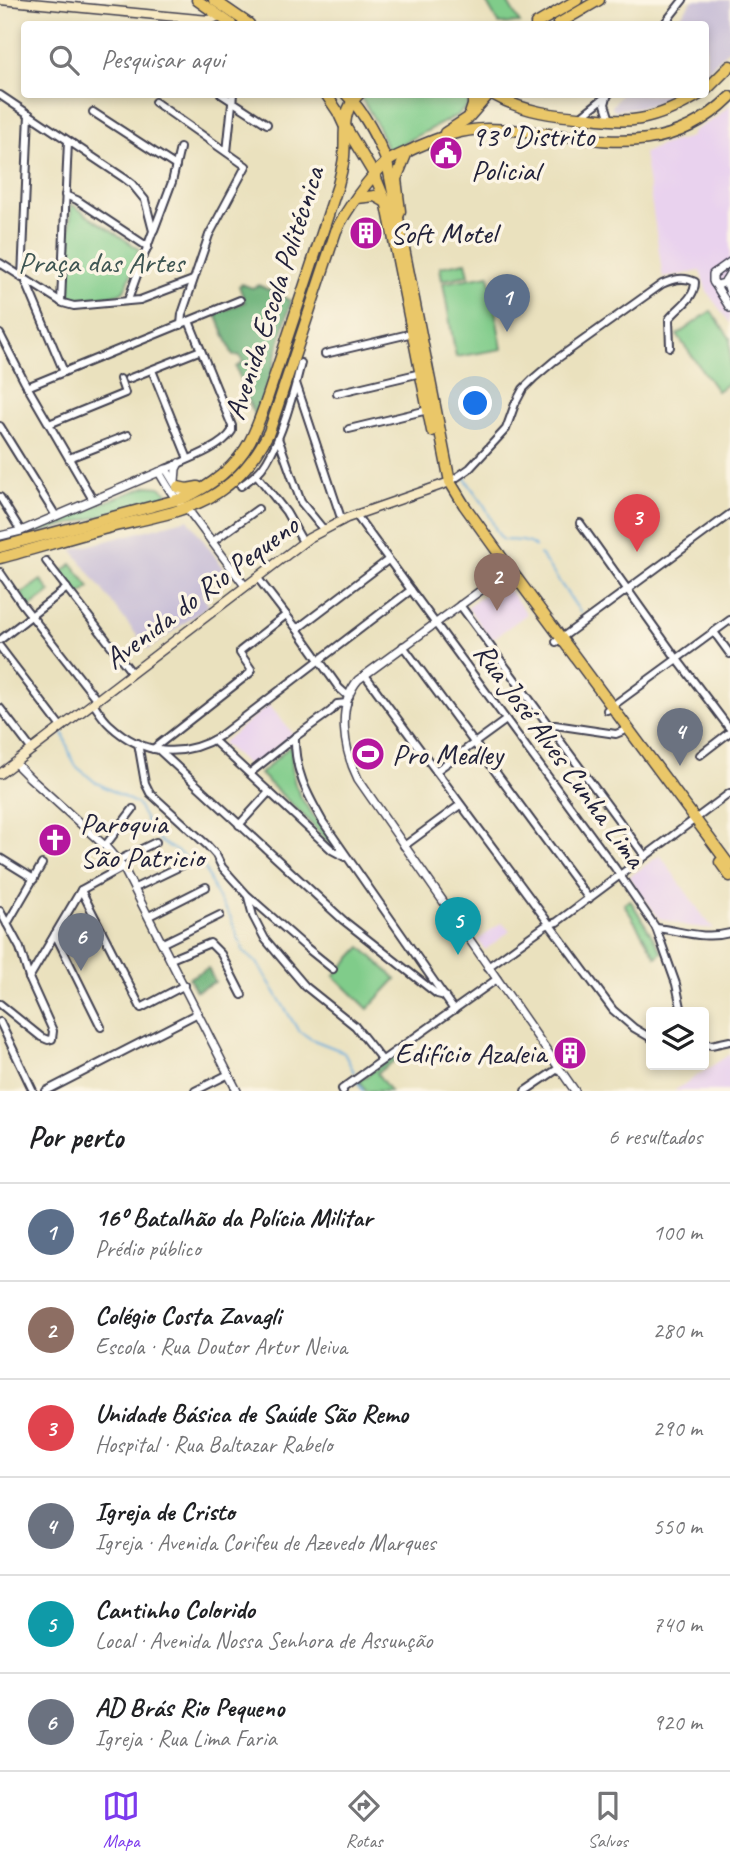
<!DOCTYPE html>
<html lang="pt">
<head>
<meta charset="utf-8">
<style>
  body { margin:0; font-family:Caveat,sans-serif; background:#f6f6f6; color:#202124 }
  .controls { position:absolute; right:21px; bottom:21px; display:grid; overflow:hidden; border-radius:7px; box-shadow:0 4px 10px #0003 }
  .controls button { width:63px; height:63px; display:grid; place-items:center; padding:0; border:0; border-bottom:2px solid #e0e0e0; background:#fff; color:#202124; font:35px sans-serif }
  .you { position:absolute; left:476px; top:404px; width:24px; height:24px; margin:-18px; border:5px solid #fff; border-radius:50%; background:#1a73e8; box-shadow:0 0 0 10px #1a73e833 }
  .badge { display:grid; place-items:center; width:46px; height:46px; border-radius:50%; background:#7c3aed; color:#fff; font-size:23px; font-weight:700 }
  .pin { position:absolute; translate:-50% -58px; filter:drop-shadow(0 2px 4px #0008) }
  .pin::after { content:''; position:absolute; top:37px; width:24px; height:21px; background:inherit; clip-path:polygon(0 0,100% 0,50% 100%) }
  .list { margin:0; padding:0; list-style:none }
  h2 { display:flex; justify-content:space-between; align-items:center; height:91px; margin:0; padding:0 28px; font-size:30px }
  h2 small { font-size:23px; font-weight:400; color:#757577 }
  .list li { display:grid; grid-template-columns:46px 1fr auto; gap:21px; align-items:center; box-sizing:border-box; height:98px; padding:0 28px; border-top:2px solid #e0e0e0 }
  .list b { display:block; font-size:26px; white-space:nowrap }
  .list p { margin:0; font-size:23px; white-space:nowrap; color:#757577 }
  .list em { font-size:23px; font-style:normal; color:#757577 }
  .icon { flex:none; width:38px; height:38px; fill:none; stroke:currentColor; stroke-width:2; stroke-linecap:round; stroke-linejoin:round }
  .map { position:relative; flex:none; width:730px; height:1091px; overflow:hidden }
  .search { position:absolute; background:#fff; box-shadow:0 4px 10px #0003; left:21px; right:21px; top:21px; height:77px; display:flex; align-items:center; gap:18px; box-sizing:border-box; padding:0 24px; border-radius:7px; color:#757577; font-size:26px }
  .sheet { height:679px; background:#fff }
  nav { display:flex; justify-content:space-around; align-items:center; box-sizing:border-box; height:98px; border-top:2px solid #e0e0e0; background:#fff; font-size:19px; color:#757577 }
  nav a { display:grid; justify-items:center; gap:4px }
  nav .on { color:#7c3aed }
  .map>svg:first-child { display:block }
  .built { fill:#e9d2ee }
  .industrial { fill:#c9bfd7 }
  .green { fill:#80cc8a; stroke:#517762; stroke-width:2 }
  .forest { fill:#68b076; stroke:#456958; stroke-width:2 }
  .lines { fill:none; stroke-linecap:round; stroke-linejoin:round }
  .stream { stroke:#66aadb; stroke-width:2 }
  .minor-casing { stroke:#403f4f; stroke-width:10 }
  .tertiary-casing { stroke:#403f4f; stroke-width:10 }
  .secondary-casing { stroke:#403f4f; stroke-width:11 }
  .primary-casing { stroke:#403f4f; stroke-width:13 }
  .trunk-casing { stroke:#403f4f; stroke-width:13 }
  .minor { stroke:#fff; stroke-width:6 }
  .tertiary { stroke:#fff; stroke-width:7 }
  .secondary { stroke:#f7e9c3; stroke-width:8 }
  .primary { stroke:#eac769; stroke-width:10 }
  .trunk { stroke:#eac769; stroke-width:10 }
  .labels { text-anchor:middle; stroke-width:7; stroke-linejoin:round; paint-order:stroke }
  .poi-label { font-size:30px; fill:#22223b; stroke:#fcf5e5; text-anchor:start }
  .park-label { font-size:30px; fill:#3e5553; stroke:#fcf5e5 }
  .street-label { font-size:30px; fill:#22223b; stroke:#fcf5e5 }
</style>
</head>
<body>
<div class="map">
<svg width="730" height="1091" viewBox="0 0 730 1091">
  <rect width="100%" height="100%" fill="#fcf5e5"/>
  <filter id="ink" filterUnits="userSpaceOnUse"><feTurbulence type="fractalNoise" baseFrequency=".0143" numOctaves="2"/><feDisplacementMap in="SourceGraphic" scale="14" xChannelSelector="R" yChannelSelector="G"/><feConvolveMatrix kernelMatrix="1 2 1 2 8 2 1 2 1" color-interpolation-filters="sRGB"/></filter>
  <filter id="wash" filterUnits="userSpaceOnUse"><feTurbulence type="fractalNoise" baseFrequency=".00686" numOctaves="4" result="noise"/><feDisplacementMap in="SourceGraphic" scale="28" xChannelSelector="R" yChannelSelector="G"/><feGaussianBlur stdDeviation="1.57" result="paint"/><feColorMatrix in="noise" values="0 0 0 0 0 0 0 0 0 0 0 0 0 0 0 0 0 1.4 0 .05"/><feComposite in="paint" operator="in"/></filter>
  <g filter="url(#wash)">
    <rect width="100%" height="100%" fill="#eae1be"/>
    <g class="built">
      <polygon points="730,105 730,323 707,292 700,271 663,278 644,153 661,145 691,137 693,131 714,119"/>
      <polygon points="503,582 527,614 491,640 467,607"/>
      <polygon points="269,705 293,734 250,767 222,743"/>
      <polygon points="660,855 703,916 714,929 687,926 659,918 629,877"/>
      <polygon points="502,922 510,931 485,950 478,940"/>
      <polygon points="730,1054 730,1091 674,1091 707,1069"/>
    </g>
    <g class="industrial">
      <polygon points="693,0 730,0 730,48 706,72 706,24 674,24"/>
      <polygon points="621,95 621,94 675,95 647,106 616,110 612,109 612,106"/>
      <polygon points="188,519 227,573 201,594 209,605 148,650 72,550"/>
    </g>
    <g class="green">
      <polygon points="485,0 506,0 520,23 499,24"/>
      <path d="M364 94 469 95 467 106 458 115 388 151C381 131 373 115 361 98Z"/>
      <path d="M71 204 139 249C136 259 129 284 123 291 115 298 78 299 68 297Z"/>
      <polygon points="466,262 469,275 442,280 440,267"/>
      <polygon points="489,275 502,349 456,357 443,283"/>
      <polygon points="711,311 730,338 730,382 717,391 677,335"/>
      <polygon points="148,486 159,487 167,492 165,499 0,543 0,539 27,531"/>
      <polygon points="72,564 90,587 78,596 61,572"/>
      <polygon points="41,580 50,592 30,607 21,594"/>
      <path d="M291 745C292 758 291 771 295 784 303 806 321 825 335 843L332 847 304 816 260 774Z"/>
      <polygon points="630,900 662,952 656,957 624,904"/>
      <polygon points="361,947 396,979 368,1009 334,976"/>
      <polygon points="410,1045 412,1048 377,1073 390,1091 366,1091 359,1081"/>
    </g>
    <g class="forest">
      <polygon points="242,284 252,288 259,285 291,301 272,371 255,418 236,367 243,362 239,355 233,356 216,314 245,302 239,286"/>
      <polygon points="208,968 215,982 196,991 189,978"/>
    </g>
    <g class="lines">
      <g class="stream">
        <path d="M465 477C470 488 478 495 484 505 492 517 493 530 503 540 514 541 528 539 535 547"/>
        <polyline points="540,554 581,613"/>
        <polyline points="63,733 72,760 77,767 95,782 137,804 152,831 161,842 205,868 216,895 230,916 244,952 258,964 298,1030 311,1039 339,1050 344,1053 354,1072"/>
        <polyline points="357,1081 363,1091"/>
      </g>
    </g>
  </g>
  <g filter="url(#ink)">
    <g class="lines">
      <defs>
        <g id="minor">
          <polyline points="664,24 683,0"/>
          <polyline points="221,94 267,124"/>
          <polyline points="0,95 124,178 132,184 145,200 153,231 128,300"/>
          <polyline points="607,97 605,104 610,120"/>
          <polyline points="155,102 246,166 209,235 182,314 181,325"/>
          <polyline points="93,112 176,166"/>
          <polyline points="580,117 609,94"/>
          <polyline points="227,152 233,94"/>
          <polyline points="65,195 77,200 148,247"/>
          <polyline points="154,230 172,182 180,148"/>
          <polyline points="0,263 63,303 74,306 140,300 193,280"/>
          <polyline points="22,278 29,114"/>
          <polyline points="26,282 64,372"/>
          <polyline points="61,302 68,141"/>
          <polyline points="0,334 24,381 93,500"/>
          <polyline points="325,354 413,333"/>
          <polyline points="152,370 188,459"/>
          <polyline points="128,379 201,350"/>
          <polyline points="296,383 342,521"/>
          <polyline points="27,387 240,300"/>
          <polyline points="337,393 421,373"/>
          <polyline points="49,424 125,393 120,379"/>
          <polyline points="0,426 56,516"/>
          <polyline points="349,429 428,410"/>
          <polyline points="278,438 301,502 323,529"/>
          <polyline points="69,458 128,435"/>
          <path d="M166 469C184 461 222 448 232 431V426L189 321"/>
          <polyline points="256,474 286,512 303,542"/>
          <path d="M450 482 470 468 506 429 515 404 523 389 534 378 554 361 662 284C673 279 684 276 695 282 695 299 679 306 669 319L670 347"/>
          <path d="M241 486C248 481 256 475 262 468 280 445 294 392 301 363"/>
          <polyline points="0,497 21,531"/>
          <polyline points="356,515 615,868 656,928 676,984 682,1012"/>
          <polyline points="580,523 677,659 730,729"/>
          <polyline points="212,542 258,509"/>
          <polyline points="46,561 132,673"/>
          <polyline points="0,572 22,604 97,700"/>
          <polyline points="257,577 297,629 339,688 349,697"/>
          <polyline points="460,605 645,856"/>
          <polyline points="297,629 388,560"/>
          <polyline points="714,632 730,654"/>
          <polyline points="0,640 67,588"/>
          <polyline points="556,642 730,514"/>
          <polyline points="403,646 589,899"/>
          <polyline points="0,647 61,727"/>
          <polyline points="365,675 613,1010 634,1028 651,1038"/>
          <path d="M93 703C98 710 103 719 110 725 142 755 182 759 220 736L411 590"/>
          <polyline points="0,708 32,750"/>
          <polyline points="607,710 730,620"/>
          <polyline points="550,726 555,725 616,734 628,729"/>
          <path d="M295 737C294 770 307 794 323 822L454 1010"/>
          <polyline points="213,740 332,850 345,857"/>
          <polyline points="138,743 145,783 150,793 207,845 216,855 222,867 247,895 307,948 333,969"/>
          <polyline points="153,749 250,673 251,669 240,653 240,651 286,615"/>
          <polyline points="160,751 343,920 437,994 445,996"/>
          <polyline points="700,755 730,732"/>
          <polyline points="436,771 506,720"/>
          <polyline points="250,773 295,737 331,711 337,704 347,703"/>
          <polyline points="239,825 269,792"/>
          <polyline points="105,846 133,809"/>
          <polyline points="404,846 460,805"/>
          <polyline points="0,858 34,879"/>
          <polyline points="119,860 156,842"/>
          <polyline points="135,888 189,862"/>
          <polyline points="81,890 141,1008 185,985"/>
          <polyline points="248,897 253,916 265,939 305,986 355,1026 382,1060"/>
          <polyline points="0,911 20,948 29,978 53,1031 52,1039 48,1040 41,1037 0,1004"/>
          <polyline points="149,916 206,887"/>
          <polyline points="7,924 42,864"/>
          <path d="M656 928C682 931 704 940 730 933"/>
          <polyline points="55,934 101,1027"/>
          <polyline points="163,943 220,915"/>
          <polyline points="171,959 210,943 221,954 242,995"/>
          <polyline points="488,967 545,926 557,922 730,793"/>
          <polyline points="29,978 81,890 123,867"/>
          <polyline points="0,1022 33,1091"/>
          <polyline points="704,1043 711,1045 730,1041"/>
          <polyline points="46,1091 198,1013"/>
          <polyline points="195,1091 229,1074"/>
          <polyline points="343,1091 342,1089 497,979"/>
          <polyline points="525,1091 559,1068"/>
        </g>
        <g id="tertiary">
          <polyline points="716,272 713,274 713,281 730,308"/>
          <polyline points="716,272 730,262"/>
          <polyline points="726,280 730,293"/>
          <polyline points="714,283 717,285 724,283 730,273"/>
          <path d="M159 472C167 486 176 502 189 511L245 586"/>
          <polyline points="175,482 176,469 179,463"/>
          <polyline points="0,536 21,531 166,469 180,492"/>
          <path d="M510 569 358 680C336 706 344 751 358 779L575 1091"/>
          <polyline points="15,763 30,778 105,846 123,867 237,1091"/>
        </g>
        <g id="secondary">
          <polyline points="0,0 198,19 210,20 219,16"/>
          <polyline points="0,774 309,538 347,518 450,482"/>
        </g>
        <g id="primary">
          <polyline points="197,0 231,24"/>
          <polyline points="214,0 249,24"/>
          <polyline points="326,94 338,112 344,125"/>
          <path d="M346 94C365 113 377 138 387 162L450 482 464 505 510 569 730 866"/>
          <polyline points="375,176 387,205 432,431"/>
          <polyline points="720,862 730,876"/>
        </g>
        <g id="trunk">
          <polyline points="536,24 577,0"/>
          <polyline points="558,24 599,0"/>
          <polyline points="706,90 730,66"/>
          <path d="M492 94C523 112 556 116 591 118 607 120 624 122 640 119 662 115 682 105 700 94"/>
          <polyline points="470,114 473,105 473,94"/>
          <polyline points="345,126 375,176"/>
          <polyline points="445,133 468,118 489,94"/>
          <polyline points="357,198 375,196 386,202"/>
          <polyline points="398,217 400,211 396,179 407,152"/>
          <polyline points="178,487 187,489 198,487"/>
          <path d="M0 547 184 498C210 487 237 466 250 441 257 428 262 413 267 399L338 185C340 176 343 167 344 157 346 135 340 111 359 94"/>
          <path d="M0 558C38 548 76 536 115 526 149 518 187 512 217 493 240 478 257 456 269 432L336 231C345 212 370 176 386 163 394 156 406 153 415 148 438 138 461 129 487 129 576 129 655 171 730 97"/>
        </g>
      </defs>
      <use href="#minor" class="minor-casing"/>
      <use href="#tertiary" class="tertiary-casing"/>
      <use href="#secondary" class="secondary-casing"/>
      <use href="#primary" class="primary-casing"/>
      <use href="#trunk" class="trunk-casing"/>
      <use href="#minor" class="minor"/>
      <use href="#tertiary" class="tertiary"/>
      <use href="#secondary" class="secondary"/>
      <use href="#primary" class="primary"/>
      <use href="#trunk" class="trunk"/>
    </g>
  </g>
  <defs>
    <symbol id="civic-disc" viewBox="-11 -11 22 22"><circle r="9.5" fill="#b5179e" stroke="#fcf5e5"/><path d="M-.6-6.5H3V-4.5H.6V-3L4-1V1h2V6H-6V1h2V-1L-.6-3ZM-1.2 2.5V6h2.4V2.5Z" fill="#fff"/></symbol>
    <symbol id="building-disc" viewBox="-11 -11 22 22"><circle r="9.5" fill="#b5179e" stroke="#fcf5e5"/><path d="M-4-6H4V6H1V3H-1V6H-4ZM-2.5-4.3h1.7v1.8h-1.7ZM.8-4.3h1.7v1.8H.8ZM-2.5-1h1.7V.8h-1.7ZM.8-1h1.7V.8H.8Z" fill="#fff"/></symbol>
    <symbol id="stadium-disc" viewBox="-11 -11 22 22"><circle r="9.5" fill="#b5179e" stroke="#fcf5e5"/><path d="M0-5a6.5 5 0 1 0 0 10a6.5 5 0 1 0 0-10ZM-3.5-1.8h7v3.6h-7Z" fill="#fff"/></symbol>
    <symbol id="church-disc" viewBox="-11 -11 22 22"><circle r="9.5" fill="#b5179e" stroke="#fcf5e5"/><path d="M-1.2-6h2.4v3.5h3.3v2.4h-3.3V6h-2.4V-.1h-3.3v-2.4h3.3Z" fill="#fff"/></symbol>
  </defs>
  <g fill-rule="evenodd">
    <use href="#civic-disc" x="427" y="134" width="38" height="38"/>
    <use href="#building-disc" x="347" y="214" width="38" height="38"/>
    <use href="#stadium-disc" x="349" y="735" width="38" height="38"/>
    <use href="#church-disc" x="36" y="821" width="38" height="38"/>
    <use href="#building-disc" x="551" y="1034" width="38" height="38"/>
  </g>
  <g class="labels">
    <g class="poi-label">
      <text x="471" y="146">93º Distrito<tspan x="471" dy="34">Policial</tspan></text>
      <text x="390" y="243">Soft Motel</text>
      <text x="392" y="764">Pro Medley</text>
      <text x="80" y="833">Paroquia<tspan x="80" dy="34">São Patricio</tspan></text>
      <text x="546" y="1063" text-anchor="end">Edifício Azaleia</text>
    </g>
    <g class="park-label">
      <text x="101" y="272">Praça das Artes</text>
    </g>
    <g class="street-label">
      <text transform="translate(274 293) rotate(-72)" y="10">Avenida Escola Politécnica</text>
      <text transform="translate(201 592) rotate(-37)" y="10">Avenida do Rio Pequeno</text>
      <text transform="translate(560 755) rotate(54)" y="10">Rua José Alves Cunha Lima</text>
    </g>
  </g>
</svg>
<div class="controls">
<button><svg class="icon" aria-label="layers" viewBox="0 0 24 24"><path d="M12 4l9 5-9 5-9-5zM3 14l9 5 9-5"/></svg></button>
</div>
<div class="you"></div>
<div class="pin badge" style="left:507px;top:332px;background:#5c6f8a">1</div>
<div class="pin badge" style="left:497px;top:611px;background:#8d6e63">2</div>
<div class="pin badge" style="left:637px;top:552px;background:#e0444e">3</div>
<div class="pin badge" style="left:680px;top:766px;background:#6b7280">4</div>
<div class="pin badge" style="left:458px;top:955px;background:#0f9aa8">5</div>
<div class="pin badge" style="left:81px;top:971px;background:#6b7280">6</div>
<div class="search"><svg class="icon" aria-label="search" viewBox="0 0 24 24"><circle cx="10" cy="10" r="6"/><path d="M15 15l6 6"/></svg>Pesquisar aqui</div>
</div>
<section class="sheet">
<h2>Por perto<small>6 resultados</small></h2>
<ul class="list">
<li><span class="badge" style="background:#5c6f8a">1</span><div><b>16º Batalhão da Polícia Militar</b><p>Prédio público</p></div><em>100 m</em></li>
<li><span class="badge" style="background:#8d6e63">2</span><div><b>Colégio Costa Zavagli</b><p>Escola · Rua Doutor Artur Neiva</p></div><em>280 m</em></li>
<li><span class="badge" style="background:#e0444e">3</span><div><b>Unidade Básica de Saúde São Remo</b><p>Hospital · Rua Baltazar Rabelo</p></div><em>290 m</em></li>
<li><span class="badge" style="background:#6b7280">4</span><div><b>Igreja de Cristo</b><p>Igreja · Avenida Corifeu de Azevedo Marques</p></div><em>550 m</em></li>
<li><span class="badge" style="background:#0f9aa8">5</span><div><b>Cantinho Colorido</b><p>Local · Avenida Nossa Senhora de Assunção</p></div><em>740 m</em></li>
<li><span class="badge" style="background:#6b7280">6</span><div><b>AD Brás Rio Pequeno</b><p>Igreja · Rua Lima Faria</p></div><em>920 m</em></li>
</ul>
</section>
<nav>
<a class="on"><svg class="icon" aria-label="map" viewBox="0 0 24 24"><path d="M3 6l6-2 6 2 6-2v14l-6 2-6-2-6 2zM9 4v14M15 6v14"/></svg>Mapa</a>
<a><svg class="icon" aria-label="directions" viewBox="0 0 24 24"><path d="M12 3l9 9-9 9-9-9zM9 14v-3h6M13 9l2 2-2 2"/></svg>Rotas</a>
<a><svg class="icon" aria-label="saved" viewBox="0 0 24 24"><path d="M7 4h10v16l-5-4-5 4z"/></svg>Salvos</a>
</nav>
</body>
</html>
